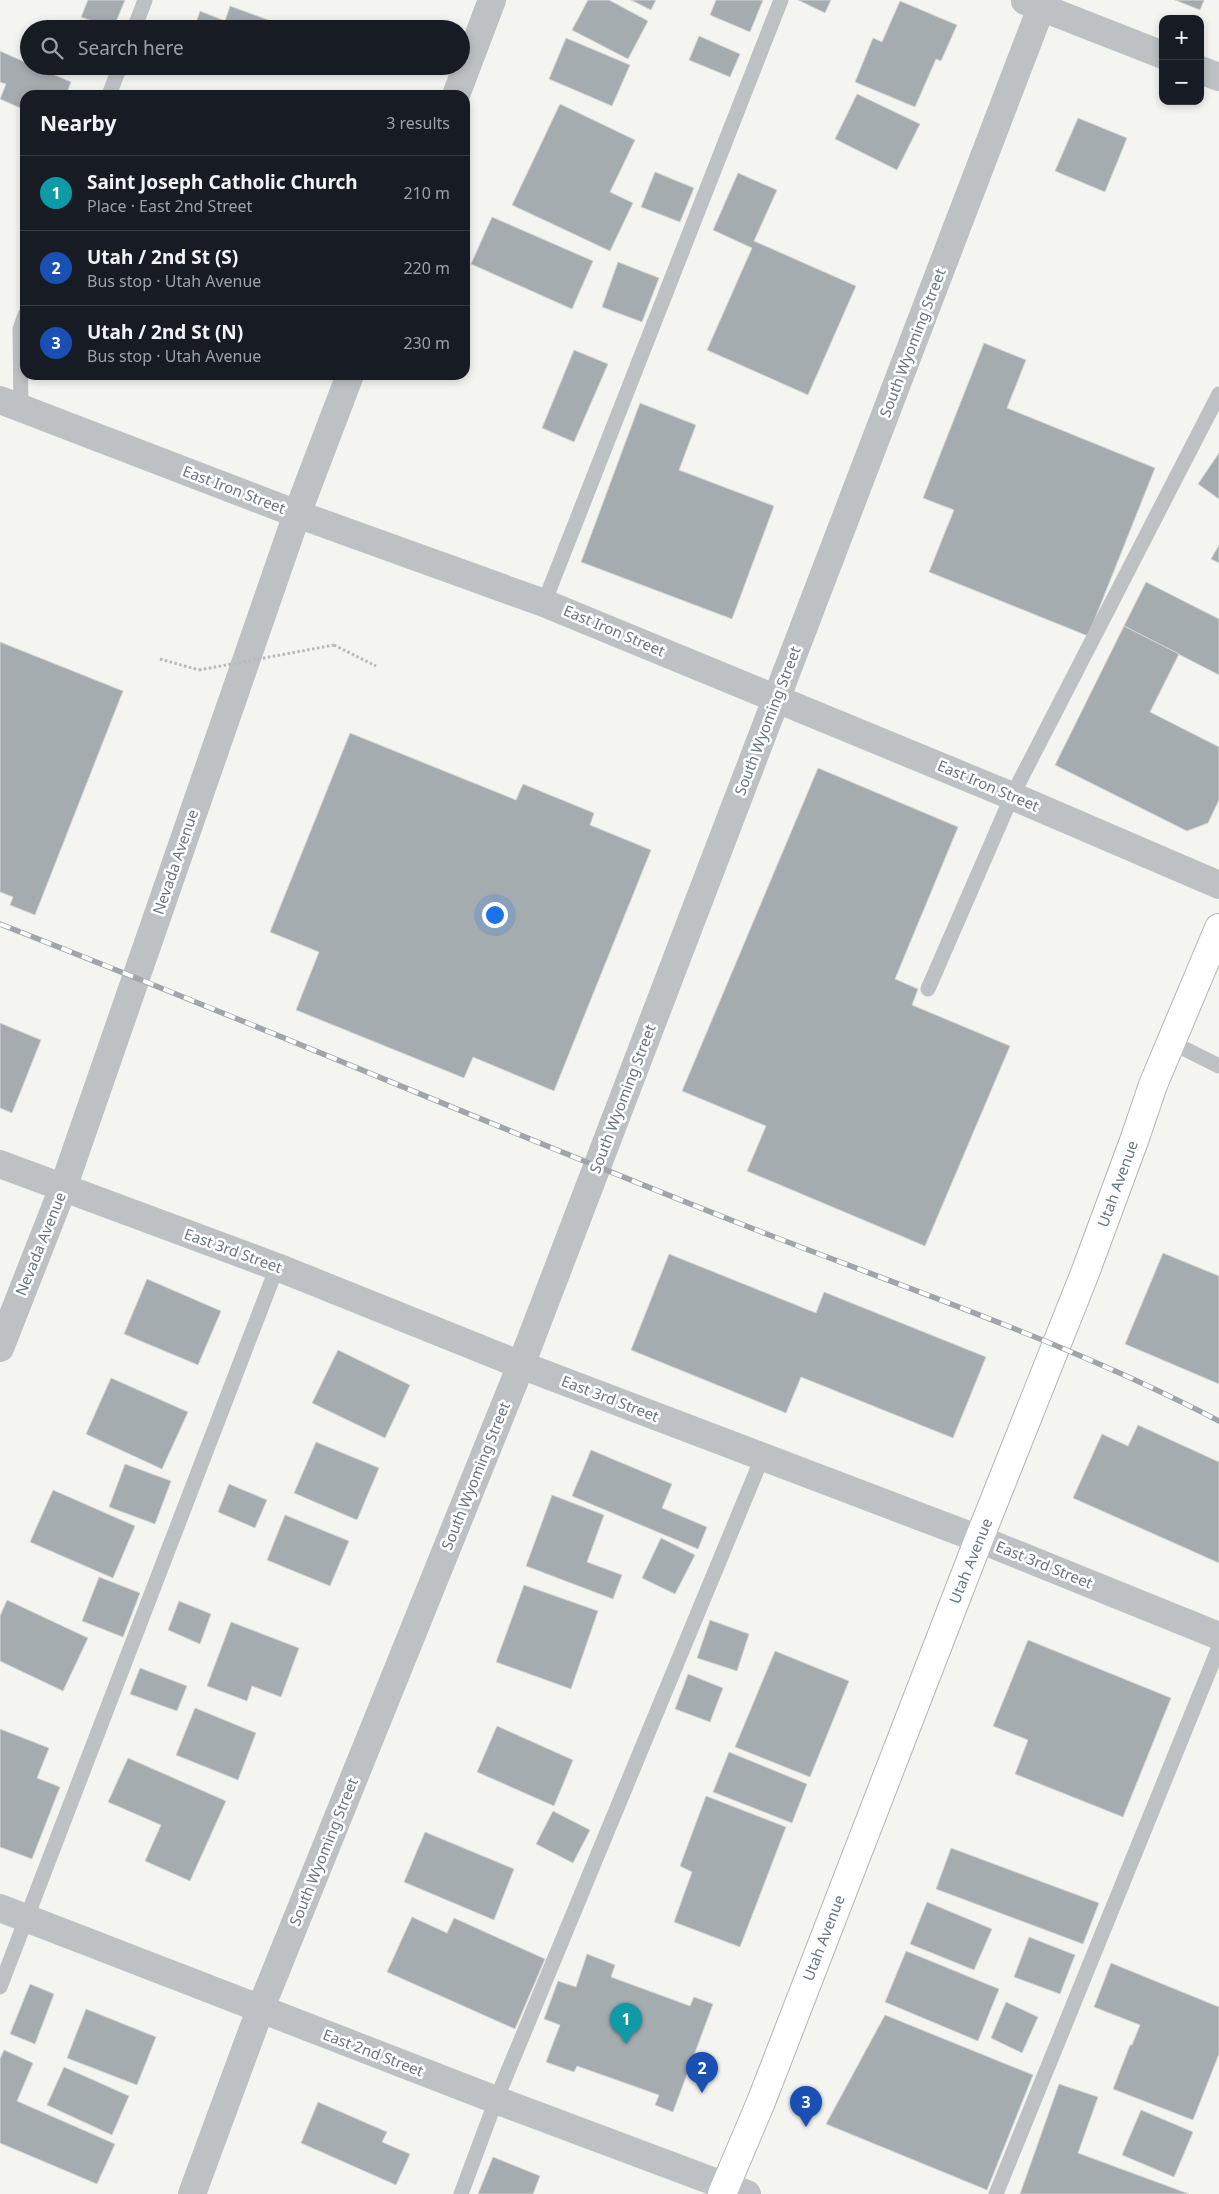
<!DOCTYPE html>
<html lang="en">
<head>
<meta charset="utf-8">
<style>
  body { margin:0; font-family:"Noto Sans",sans-serif; background:#20242c; color:#f1f3f6 }
  .controls { position:absolute; right:15px; top:15px; display:grid; overflow:hidden; border-radius:10px; box-shadow:0 2px 8px #0003 }
  .controls button { width:45px; height:45px; display:grid; place-items:center; padding:0; border:0; border-bottom:1px solid #363941; background:#171b24; color:#f1f3f6; font:25px sans-serif }
  .you { position:absolute; left:494px; top:914px; width:18px; height:18px; margin:-12px; border:4px solid #fff; border-radius:50%; background:#1a73e8; box-shadow:0 0 0 8px #1a73e833 }
  .badge { display:grid; place-items:center; width:32px; height:32px; border-radius:50%; background:#7c3aed; color:#fff; font-size:16px; font-weight:700 }
  .pin { position:absolute; translate:-50% -41px; filter:drop-shadow(0 1px 2px #0008) }
  .pin::after { content:''; position:absolute; top:26px; width:18px; height:15px; background:inherit; clip-path:polygon(0 0,100% 0,50% 100%) }
  .list { margin:0; padding:0; list-style:none }
  h2 { display:flex; justify-content:space-between; align-items:center; height:65px; margin:0; padding:0 20px; font-size:21px }
  h2 small { font-size:16px; font-weight:400; color:#9ea1a6 }
  .list li { display:grid; grid-template-columns:32px 1fr auto; gap:15px; align-items:center; box-sizing:border-box; height:75px; padding:0 20px; border-top:1px solid #363941 }
  .list b { display:block; font-size:19px; white-space:nowrap }
  .list p { margin:0; font-size:16px; white-space:nowrap; color:#9ea1a6 }
  .list em { font-size:16px; font-style:normal; color:#9ea1a6 }
  .icon { flex:none; width:28px; height:28px; fill:none; stroke:currentColor; stroke-width:2; stroke-linecap:round; stroke-linejoin:round }
  .map { position:relative; flex:none; width:1219px; height:2194px; overflow:hidden }
  .search { position:absolute; background:#171b24; box-shadow:0 2px 8px #0003; left:20px; top:20px; width:450px; height:55px; display:flex; align-items:center; gap:12px; box-sizing:border-box; padding:0 18px; border-radius:28px; color:#9ea1a6; font-size:19px }
  .panel { position:absolute; background:#171b24; box-shadow:0 2px 8px #0003; left:20px; top:90px; width:450px; height:290px; border-radius:15px }
  .map>svg:first-child { display:block }
  .building { fill:#a5acb0; stroke:#d5d5d3 }
  .lines { fill:none; stroke-linecap:round; stroke-linejoin:round }
  .primary-casing { stroke:#b1b5b8; stroke-width:30 }
  .path { stroke:#b7babc; stroke-width:3; stroke-dasharray:2.5 2.5; stroke-linecap:butt }
  .service { stroke:#bdc1c4; stroke-width:15 }
  .minor { stroke:#bdc1c4; stroke-width:28 }
  .tertiary { stroke:#bdc1c4; stroke-width:28 }
  .primary { stroke:#fff; stroke-width:28 }
  .rail-casing { stroke:#9fa5a9; stroke-width:5.5 }
  .rail { stroke:#fff; stroke-width:4; stroke-dasharray:11; stroke-linecap:butt }
  .path-bridge { stroke:#b7babc; stroke-width:3; stroke-dasharray:2.5 2.5; stroke-linecap:butt }
  .labels { text-anchor:middle; stroke-width:5; stroke-linejoin:round; paint-order:stroke }
  .street-label { font-size:15px; fill:#66757e; stroke:#fff }
</style>
</head>
<body>
<div class="map">
<svg width="1219" height="2194" viewBox="0 0 1219 2194">
  <rect width="100%" height="100%" fill="#f4f4f1"/>
  <g class="building">
    <polygon points="88,0 125,0 113,29 81,17"/>
    <polygon points="588,0 609,0 648,21 628,59 572,30"/>
    <polygon points="631,0 656,0 651,10"/>
    <polygon points="716,0 763,0 750,32 710,15"/>
    <polygon points="798,0 831,0 825,13"/>
    <polygon points="1175,0 1204,0 1200,10"/>
    <polygon points="900,1 957,25 941,61 936,59 915,107 855,82 873,38 882,42"/>
    <polygon points="230,6 293,29 194,29 200,11 225,21"/>
    <polygon points="699,36 740,54 730,77 689,60"/>
    <polygon points="566,38 630,65 612,106 549,79"/>
    <polygon points="0,51 29,64 29,66 34,66 71,82 66,95 25,95 25,110 0,99 6,84 0,82"/>
    <polygon points="857,94 920,124 897,170 835,139"/>
    <polygon points="560,104 635,140 610,192 633,203 610,251 512,205"/>
    <polygon points="1078,118 1127,138 1105,192 1055,171"/>
    <polygon points="655,172 694,188 680,222 641,207"/>
    <polygon points="738,173 777,190 754,241 856,286 808,395 707,350 752,248 713,230"/>
    <polygon points="492,217 593,261 572,309 471,264"/>
    <polygon points="618,262 659,278 642,322 602,307"/>
    <polygon points="984,343 1026,360 1007,408 1155,468 1088,636 929,572 954,510 923,498"/>
    <polygon points="574,350 608,364 574,442 542,428"/>
    <polygon points="640,403 696,425 679,470 774,506 732,619 581,562"/>
    <polygon points="1219,453 1219,499 1198,484"/>
    <polygon points="1219,545 1219,563 1211,559"/>
    <polygon points="1146,582 1219,619 1219,675 1124,626"/>
    <polygon points="1124,626 1179,654 1150,712 1219,747 1219,800 1208,823 1187,831 1055,765"/>
    <polygon points="0,642 123,691 35,915 10,905 13,897 0,892"/>
    <polygon points="350,733 516,800 523,784 594,813 590,825 651,850 554,1091 473,1057 464,1078 296,1010 319,952 270,932"/>
    <polygon points="818,768 958,827 895,979 918,989 912,1005 1010,1046 925,1246 747,1171 766,1126 682,1091"/>
    <polygon points="0,1023 41,1040 12,1113 0,1108"/>
    <polygon points="1163,1253 1219,1276 1219,1384 1125,1344"/>
    <polygon points="669,1254 816,1313 824,1292 986,1357 953,1438 801,1377 786,1413 631,1350"/>
    <polygon points="147,1279 221,1311 198,1365 124,1334"/>
    <polygon points="338,1350 410,1385 385,1438 312,1403"/>
    <polygon points="111,1378 188,1412 162,1469 86,1434"/>
    <polygon points="1138,1425 1219,1462 1219,1563 1073,1498 1102,1434 1128,1446"/>
    <polygon points="316,1442 379,1468 357,1520 294,1493"/>
    <polygon points="591,1450 672,1484 662,1508 707,1527 698,1549 572,1496"/>
    <polygon points="125,1464 171,1481 155,1524 109,1507"/>
    <polygon points="229,1484 267,1500 255,1528 218,1512"/>
    <polygon points="53,1490 135,1526 113,1578 30,1542"/>
    <polygon points="552,1495 604,1515 587,1562 622,1575 613,1599 526,1566"/>
    <polygon points="285,1515 349,1541 330,1586 267,1560"/>
    <polygon points="661,1538 695,1555 675,1594 642,1578"/>
    <polygon points="99,1577 140,1593 123,1637 82,1621"/>
    <polygon points="524,1585 598,1611 571,1689 496,1662"/>
    <polygon points="7,1600 88,1638 63,1691 0,1661 0,1616"/>
    <polygon points="179,1601 211,1614 200,1644 168,1630"/>
    <polygon points="710,1620 749,1634 737,1671 697,1658"/>
    <polygon points="231,1622 299,1648 281,1697 252,1686 247,1701 207,1686"/>
    <polygon points="1028,1640 1171,1698 1123,1817 1015,1774 1028,1740 993,1726"/>
    <polygon points="775,1651 849,1681 810,1777 735,1747"/>
    <polygon points="140,1668 187,1686 177,1711 130,1694"/>
    <polygon points="688,1674 723,1688 710,1722 675,1709"/>
    <polygon points="195,1708 256,1733 238,1780 176,1755"/>
    <polygon points="497,1726 573,1760 554,1806 477,1772"/>
    <polygon points="0,1729 49,1748 37,1778 60,1787 32,1859 0,1847"/>
    <polygon points="729,1752 807,1784 792,1823 713,1792"/>
    <polygon points="128,1758 226,1801 190,1881 145,1861 161,1825 108,1802"/>
    <polygon points="706,1796 786,1827 740,1947 674,1922 692,1872 680,1866"/>
    <polygon points="553,1811 590,1830 573,1863 536,1844"/>
    <polygon points="425,1832 514,1869 494,1920 404,1882"/>
    <polygon points="951,1848 1099,1903 1083,1944 936,1889"/>
    <polygon points="927,1902 992,1929 974,1970 910,1944"/>
    <polygon points="412,1917 447,1933 454,1918 545,1959 515,2029 387,1972"/>
    <polygon points="1029,1937 1075,1955 1060,1994 1014,1977"/>
    <polygon points="906,1951 999,1989 978,2041 885,2002"/>
    <polygon points="587,1954 615,1965 611,1977 690,2006 694,1997 713,2004 673,2112 655,2105 659,2095 577,2066 574,2072 546,2062 560,2025 544,2019 558,1981 576,1987"/>
    <polygon points="1111,1963 1219,2007 1219,2054 1193,2120 1113,2089 1130,2045 1132,2045 1140,2025 1094,2007"/>
    <polygon points="30,1984 54,1994 35,2044 10,2034"/>
    <polygon points="1006,2002 1038,2017 1022,2053 991,2038"/>
    <polygon points="86,2009 156,2037 137,2085 67,2058"/>
    <polygon points="885,2015 1033,2075 987,2190 826,2124"/>
    <polygon points="4,2050 33,2063 17,2101 115,2144 97,2184 0,2143 0,2059"/>
    <polygon points="64,2067 129,2096 112,2135 47,2105"/>
    <polygon points="1059,2084 1098,2097 1078,2153 1189,2194 1020,2194"/>
    <polygon points="318,2102 387,2132 382,2142 410,2154 396,2185 301,2143"/>
    <polygon points="1141,2110 1193,2132 1174,2177 1122,2155"/>
    <polygon points="493,2157 540,2176 533,2194 478,2194"/>
  </g>
  <g class="lines">
    <defs>
      <polyline id="primary" points="722,2194 761,2102 979,1539 1085,1273 1135,1138 1153,1085 1219,928"/>
    </defs>
    <use href="#primary" class="primary-casing"/>
    <g class="path">
      <polyline points="334,645 376,666"/>
      <polyline points="160,659 199,670"/>
    </g>
    <g class="service">
      <polyline points="134,29 145,0"/>
      <polyline points="109,95 120,66"/>
      <polyline points="21,408 20,329 25,315"/>
      <polyline points="544,603 781,0"/>
      <polyline points="928,989 1012,796 1219,394"/>
      <polyline points="1171,1042 1219,1066"/>
      <polyline points="0,1987 277,1267"/>
      <polyline points="461,2194 496,2100 762,1458"/>
      <polyline points="996,2194 1219,1647"/>
    </g>
    <g class="minor">
      <polyline points="1025,1 1163,55"/>
      <polyline points="1200,70 1219,77"/>
      <polyline points="456,95 492,0"/>
      <polyline points="0,400 297,514 544,603 1012,796 1219,885"/>
      <polyline points="0,1164 277,1267 521,1365 979,1539 1219,1636"/>
      <polyline points="0,1348 63,1188 297,514 350,375"/>
      <polyline points="192,2194 260,2010 521,1365 1044,0"/>
    </g>
    <polyline class="tertiary" points="0,1908 496,2100 747,2194"/>
    <use href="#primary" class="primary"/>
    <defs>
      <path id="rail" d="M0 924C247 1020 490 1125 736 1222 898 1286 1064 1340 1219 1421"/>
    </defs>
    <use href="#rail" class="rail-casing"/>
    <use href="#rail" class="rail"/>
    <polyline class="path-bridge" points="199,670 334,645"/>
  </g>
  <g class="labels">
    <g class="street-label">
      <text transform="translate(913 343) rotate(-69)" y="5">South Wyoming Street</text>
      <text transform="translate(234 490) rotate(21)" y="5">East Iron Street</text>
      <text transform="translate(614 631) rotate(23)" y="5">East Iron Street</text>
      <text transform="translate(768 721) rotate(-69)" y="5">South Wyoming Street</text>
      <text transform="translate(988 786) rotate(23)" y="5">East Iron Street</text>
      <text transform="translate(176 862) rotate(-71)" y="5">Nevada Avenue</text>
      <text transform="translate(623 1099) rotate(-69)" y="5">South Wyoming Street</text>
      <text transform="translate(1118 1184) rotate(-70)" y="5">Utah Avenue</text>
      <text transform="translate(41 1244) rotate(-68)" y="5">Nevada Avenue</text>
      <text transform="translate(233 1251) rotate(20)" y="5">East 3rd Street</text>
      <text transform="translate(610 1399) rotate(21)" y="5">East 3rd Street</text>
      <text transform="translate(476 1476) rotate(-68)" y="5">South Wyoming Street</text>
      <text transform="translate(971 1561) rotate(-68)" y="5">Utah Avenue</text>
      <text transform="translate(1044 1565) rotate(22)" y="5">East 3rd Street</text>
      <text transform="translate(324 1852) rotate(-68)" y="5">South Wyoming Street</text>
      <text transform="translate(824 1938) rotate(-69)" y="5">Utah Avenue</text>
      <text transform="translate(373 2053) rotate(21)" y="5">East 2nd Street</text>
    </g>
  </g>
</svg>
<div class="controls">
<button>+</button>
<button>−</button>
</div>
<div class="you"></div>
<div class="pin badge" style="left:626px;top:2044px;background:#0f9aa8">1</div>
<div class="pin badge" style="left:702px;top:2093px;background:#1a4fb4">2</div>
<div class="pin badge" style="left:806px;top:2127px;background:#1a4fb4">3</div>
<div class="search"><svg class="icon" aria-label="search" viewBox="0 0 24 24"><circle cx="10" cy="10" r="6"/><path d="M15 15l6 6"/></svg>Search here</div>
<section class="panel">
<h2>Nearby<small>3 results</small></h2>
<ul class="list">
<li><span class="badge" style="background:#0f9aa8">1</span><div><b>Saint Joseph Catholic Church</b><p>Place · East 2nd Street</p></div><em>210 m</em></li>
<li><span class="badge" style="background:#1a4fb4">2</span><div><b>Utah / 2nd St (S)</b><p>Bus stop · Utah Avenue</p></div><em>220 m</em></li>
<li><span class="badge" style="background:#1a4fb4">3</span><div><b>Utah / 2nd St (N)</b><p>Bus stop · Utah Avenue</p></div><em>230 m</em></li>
</ul>
</section>
</div>
</body>
</html>
